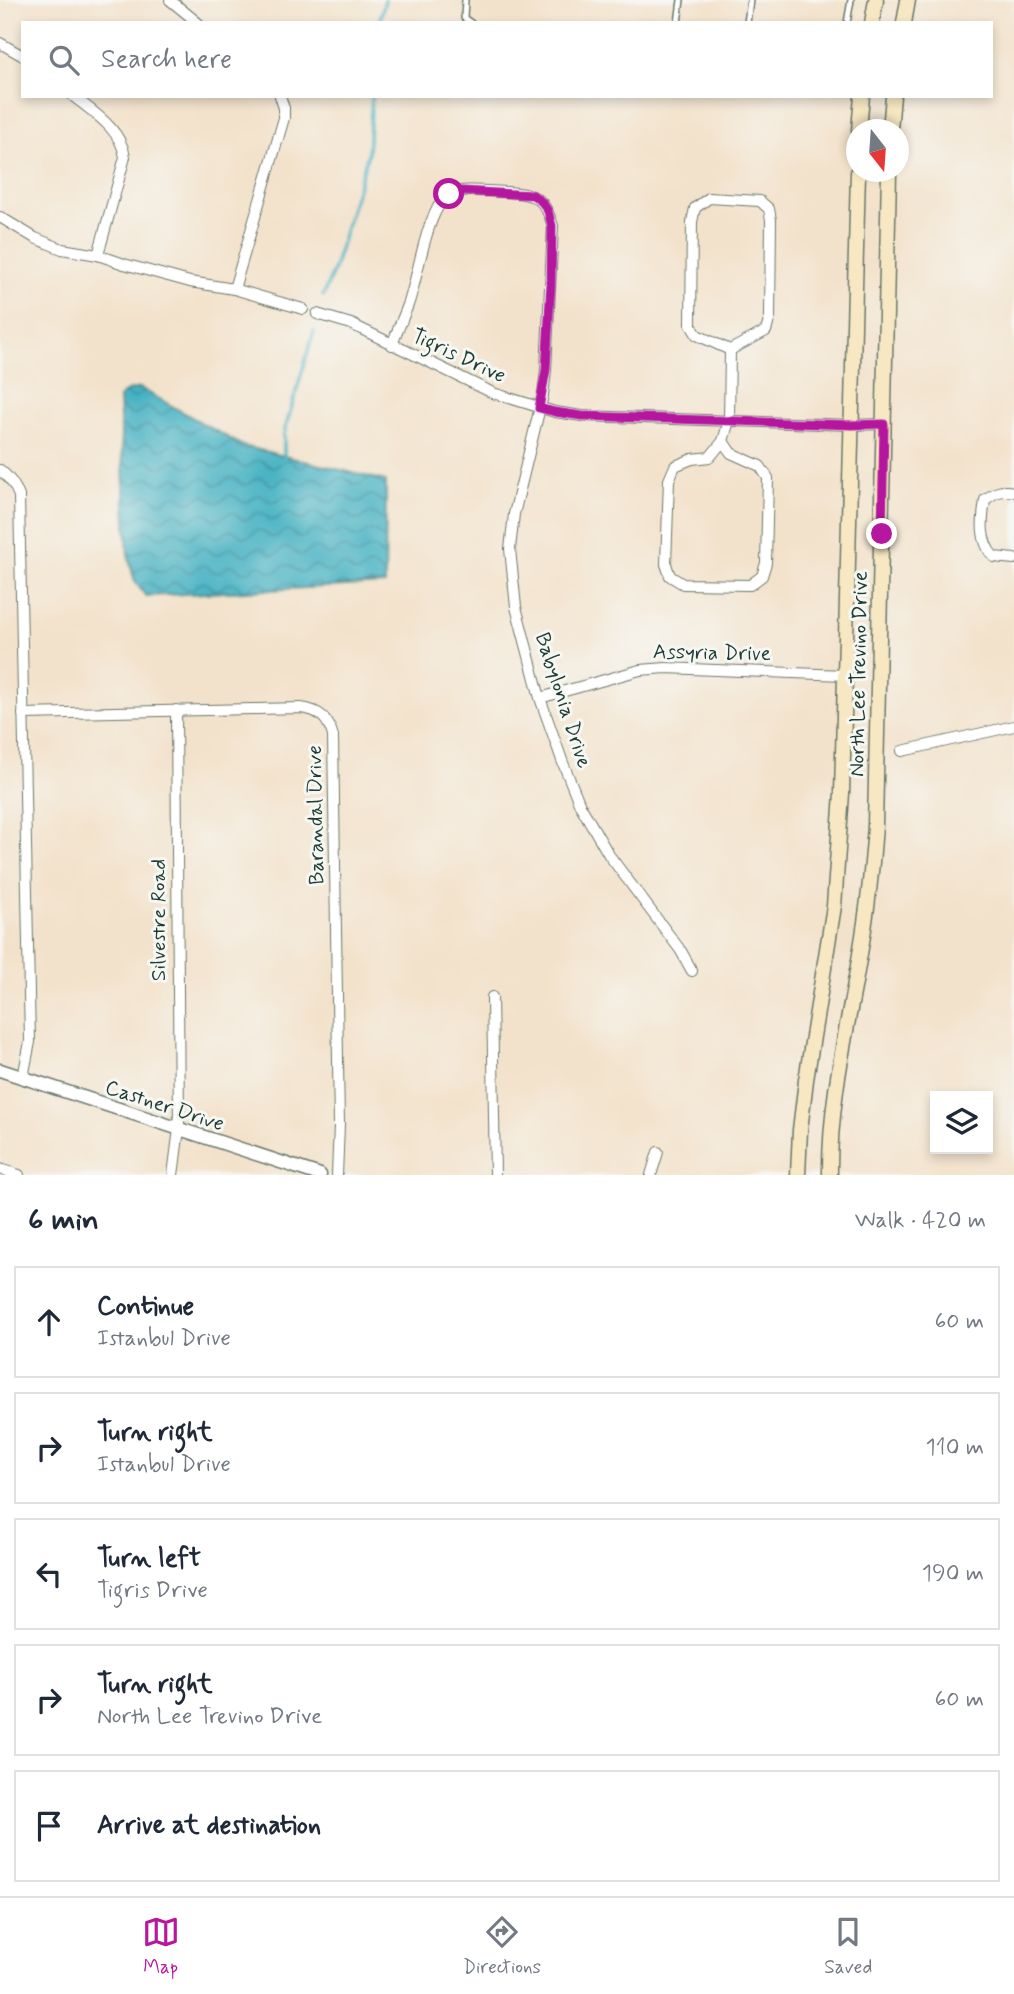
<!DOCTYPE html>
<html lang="en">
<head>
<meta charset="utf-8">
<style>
  body { margin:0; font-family:Mynerve,sans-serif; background:#f2f2f3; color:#1f2937 }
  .controls { position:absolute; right:21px; bottom:21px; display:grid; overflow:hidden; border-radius:0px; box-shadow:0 4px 10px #0003 }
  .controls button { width:63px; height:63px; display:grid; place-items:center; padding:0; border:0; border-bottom:2px solid #e0e1e3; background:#fff; color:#1f2937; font:35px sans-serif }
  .compass { position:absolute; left:846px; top:119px; width:63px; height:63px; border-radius:50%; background:#fff; box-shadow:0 4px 10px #0003; rotate:163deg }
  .stop { position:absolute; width:21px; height:21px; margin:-16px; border:5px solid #b5179e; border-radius:50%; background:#fff }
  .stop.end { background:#b5179e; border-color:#fff; box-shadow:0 2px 7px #0008 }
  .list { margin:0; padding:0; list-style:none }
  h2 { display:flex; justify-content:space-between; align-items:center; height:91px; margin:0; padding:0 28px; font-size:30px }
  h2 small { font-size:23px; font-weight:400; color:#747a83 }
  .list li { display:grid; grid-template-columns:46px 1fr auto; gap:21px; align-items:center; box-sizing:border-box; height:112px; margin:0 14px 14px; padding:0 14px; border:2px solid #e0e1e3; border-radius:0px }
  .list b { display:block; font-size:26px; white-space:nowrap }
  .list p { margin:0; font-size:23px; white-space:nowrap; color:#747a83 }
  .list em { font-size:23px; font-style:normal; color:#747a83 }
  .icon { flex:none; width:38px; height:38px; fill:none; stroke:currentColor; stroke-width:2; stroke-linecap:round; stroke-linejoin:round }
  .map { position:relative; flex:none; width:1014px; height:1175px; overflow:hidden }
  .search { position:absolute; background:#fff; box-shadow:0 4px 10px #0003; left:21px; right:21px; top:21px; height:77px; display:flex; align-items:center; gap:18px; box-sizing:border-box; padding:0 24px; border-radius:0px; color:#747a83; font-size:26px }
  .sheet { height:721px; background:#fff }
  nav { display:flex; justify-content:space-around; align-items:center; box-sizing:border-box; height:98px; border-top:2px solid #e0e1e3; background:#fff; font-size:19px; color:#747a83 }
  nav a { display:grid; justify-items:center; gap:4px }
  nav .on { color:#b5179e }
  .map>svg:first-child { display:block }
  .water { fill:url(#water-waves); stroke:#32787c; stroke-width:2 }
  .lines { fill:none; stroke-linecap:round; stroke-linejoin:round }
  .stream { stroke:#46b2c3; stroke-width:3.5 }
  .service-casing { stroke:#697769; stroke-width:8 }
  .minor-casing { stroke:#697769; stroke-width:12 }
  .tertiary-casing { stroke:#697769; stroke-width:15 }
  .secondary-casing { stroke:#697769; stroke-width:17 }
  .service { stroke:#fff; stroke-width:5 }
  .minor { stroke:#fff; stroke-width:10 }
  .tertiary { stroke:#fff; stroke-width:12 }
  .secondary { stroke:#f7e8c3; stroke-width:14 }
  .route { stroke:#b5179e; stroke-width:9 }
  .labels { text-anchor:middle; stroke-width:6; stroke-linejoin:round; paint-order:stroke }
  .street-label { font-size:21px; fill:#1f3d34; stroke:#f6f6f2 }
</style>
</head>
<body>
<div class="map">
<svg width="1014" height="1175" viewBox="0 0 1014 1175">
  <defs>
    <pattern id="water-waves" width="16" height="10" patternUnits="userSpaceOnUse" patternTransform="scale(1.75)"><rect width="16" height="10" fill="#46b2c3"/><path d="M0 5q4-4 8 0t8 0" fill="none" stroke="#3a929f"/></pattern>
  </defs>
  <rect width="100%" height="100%" fill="#f6f6f2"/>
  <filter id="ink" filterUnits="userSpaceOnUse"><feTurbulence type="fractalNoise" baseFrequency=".0143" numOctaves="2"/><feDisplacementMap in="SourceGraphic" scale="14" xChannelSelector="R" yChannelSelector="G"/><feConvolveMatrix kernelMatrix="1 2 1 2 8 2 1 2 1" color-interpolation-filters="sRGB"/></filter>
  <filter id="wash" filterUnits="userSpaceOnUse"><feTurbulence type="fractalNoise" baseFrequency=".00686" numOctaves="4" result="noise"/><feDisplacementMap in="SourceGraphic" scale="28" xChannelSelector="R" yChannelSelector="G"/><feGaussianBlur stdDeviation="1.57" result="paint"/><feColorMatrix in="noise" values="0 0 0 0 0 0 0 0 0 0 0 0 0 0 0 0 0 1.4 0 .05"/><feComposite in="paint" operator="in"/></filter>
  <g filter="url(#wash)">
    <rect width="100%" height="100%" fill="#f3e2cb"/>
    <polygon class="water" points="140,388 243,446 386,481 385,584 146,596 135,582 128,555 119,398 127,391"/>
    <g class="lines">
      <g class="stream">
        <polyline points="379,23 385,0"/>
        <polyline points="323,296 334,269 368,153 372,96"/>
        <polyline points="284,460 284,433 314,331"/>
      </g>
    </g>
  </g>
  <g filter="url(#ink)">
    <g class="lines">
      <defs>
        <g id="service">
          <polyline points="465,0 464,18 471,23"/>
          <polyline points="678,23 681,0"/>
          <polyline points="747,23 750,0"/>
          <polyline points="847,23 851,0"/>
        </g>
        <g id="minor">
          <polyline points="170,0 198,23"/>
          <polyline points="0,43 23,56"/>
          <path d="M73 96C94 113 121 129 125 157L98 255"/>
          <polyline points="0,217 35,238 62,249 98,255 124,264 190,282 234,289 303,309"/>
          <polyline points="234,289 284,118 284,108 280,96"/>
          <polyline points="317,314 351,324 493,393 555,412 582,416 852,425 884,424"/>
          <path d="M392 345C397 331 403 318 408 305 418 278 426 211 448 195 460 187 492 192 507 192 536 194 544 197 553 226L546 370 543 395 514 514 510 549 516 607 540 698 563 763 580 805 609 855 681 951 692 971"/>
          <polyline points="723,441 731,453 760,466 768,478 766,563 762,576 750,585 683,584 670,576 666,564 669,480 675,466 692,459 710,457 723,441 729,421 730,350 766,331 770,317 771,220 769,209 760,201 709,198 695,208 692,222 691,325 697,335 730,350"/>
          <path d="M0 470C10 478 15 485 19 496L30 1042 23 1077"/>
          <path d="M1014 492C1001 489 995 492 985 500 982 520 979 541 994 557L1014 559"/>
          <polyline points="540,698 640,670 666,668 845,675"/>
          <path d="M23 714 301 708C319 710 328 718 333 736L339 1125 337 1175"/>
          <polyline points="902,751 1014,726"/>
          <polyline points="492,997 495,1175"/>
          <polyline points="0,1169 19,1175"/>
          <polyline points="173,1175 179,1129 176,710"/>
          <polyline points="651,1175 658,1152"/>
        </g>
        <polyline id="tertiary" points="0,1070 320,1175"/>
        <g id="secondary">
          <polyline points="872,23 876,0"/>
          <polyline points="904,23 908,0"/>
          <polyline points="859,130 862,96"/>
          <polyline points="890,130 893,96"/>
          <polyline points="798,1175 800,1130 806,1080 834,906 842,793 858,172"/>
          <path d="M830 1175C829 1098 849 1023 861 948 868 907 872 867 875 826L889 172"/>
        </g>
      </defs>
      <use href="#service" class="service-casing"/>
      <use href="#minor" class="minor-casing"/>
      <use href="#tertiary" class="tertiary-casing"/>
      <use href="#secondary" class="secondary-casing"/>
      <use href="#service" class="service"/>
      <use href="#minor" class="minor"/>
      <use href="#tertiary" class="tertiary"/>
      <use href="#secondary" class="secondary"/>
    </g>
  </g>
  <g class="lines" filter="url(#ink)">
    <polyline class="route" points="449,194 462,191 533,195 542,202 548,211 552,226 551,283 546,370 539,408 555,412 582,416 852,425 884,424 882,534"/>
  </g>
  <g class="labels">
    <g class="street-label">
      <text transform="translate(459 355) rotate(25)" y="7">Tigris Drive</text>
      <text transform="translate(712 652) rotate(1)" y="7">Assyria Drive</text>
      <text transform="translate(858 674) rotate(-89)" y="7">North Lee Trevino Drive</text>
      <text transform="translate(564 700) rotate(72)" y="7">Babylonia Drive</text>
      <text transform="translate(315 815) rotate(-91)" y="7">Barandal Drive</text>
      <text transform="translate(158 920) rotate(-90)" y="7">Silvestre Road</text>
      <text transform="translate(165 1105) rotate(18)" y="7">Castner Drive</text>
    </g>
  </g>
</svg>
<div class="controls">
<button><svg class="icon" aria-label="layers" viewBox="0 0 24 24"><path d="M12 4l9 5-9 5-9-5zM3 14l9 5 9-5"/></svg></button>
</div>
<svg class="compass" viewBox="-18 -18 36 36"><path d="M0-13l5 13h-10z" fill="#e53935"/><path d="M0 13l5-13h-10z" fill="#747a83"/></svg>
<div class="stop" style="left:449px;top:194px"></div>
<div class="stop end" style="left:882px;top:534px"></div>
<div class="search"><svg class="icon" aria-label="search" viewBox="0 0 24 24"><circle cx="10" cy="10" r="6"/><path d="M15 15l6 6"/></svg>Search here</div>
</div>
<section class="sheet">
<h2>6 min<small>Walk · 420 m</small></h2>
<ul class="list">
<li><svg class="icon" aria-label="ahead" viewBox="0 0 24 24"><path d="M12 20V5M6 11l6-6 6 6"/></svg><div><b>Continue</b><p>Istanbul Drive</p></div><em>60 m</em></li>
<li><svg class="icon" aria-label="right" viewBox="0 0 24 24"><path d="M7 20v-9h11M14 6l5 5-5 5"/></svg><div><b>Turn right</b><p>Istanbul Drive</p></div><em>110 m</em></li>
<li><svg class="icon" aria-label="left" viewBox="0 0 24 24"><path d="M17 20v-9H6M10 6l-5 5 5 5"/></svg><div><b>Turn left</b><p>Tigris Drive</p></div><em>190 m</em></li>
<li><svg class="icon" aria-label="right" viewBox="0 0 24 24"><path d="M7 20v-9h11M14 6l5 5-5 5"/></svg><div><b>Turn right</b><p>North Lee Trevino Drive</p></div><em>60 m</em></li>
<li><svg class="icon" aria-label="arrive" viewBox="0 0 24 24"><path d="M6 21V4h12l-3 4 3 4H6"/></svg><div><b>Arrive at destination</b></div></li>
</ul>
</section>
<nav>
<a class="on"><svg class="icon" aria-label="map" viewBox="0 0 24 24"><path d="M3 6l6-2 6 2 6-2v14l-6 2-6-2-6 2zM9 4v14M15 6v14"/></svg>Map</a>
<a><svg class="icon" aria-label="directions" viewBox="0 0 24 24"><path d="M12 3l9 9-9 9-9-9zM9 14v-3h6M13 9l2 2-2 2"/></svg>Directions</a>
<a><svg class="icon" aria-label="saved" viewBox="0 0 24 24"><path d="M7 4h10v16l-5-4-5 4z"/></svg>Saved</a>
</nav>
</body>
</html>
